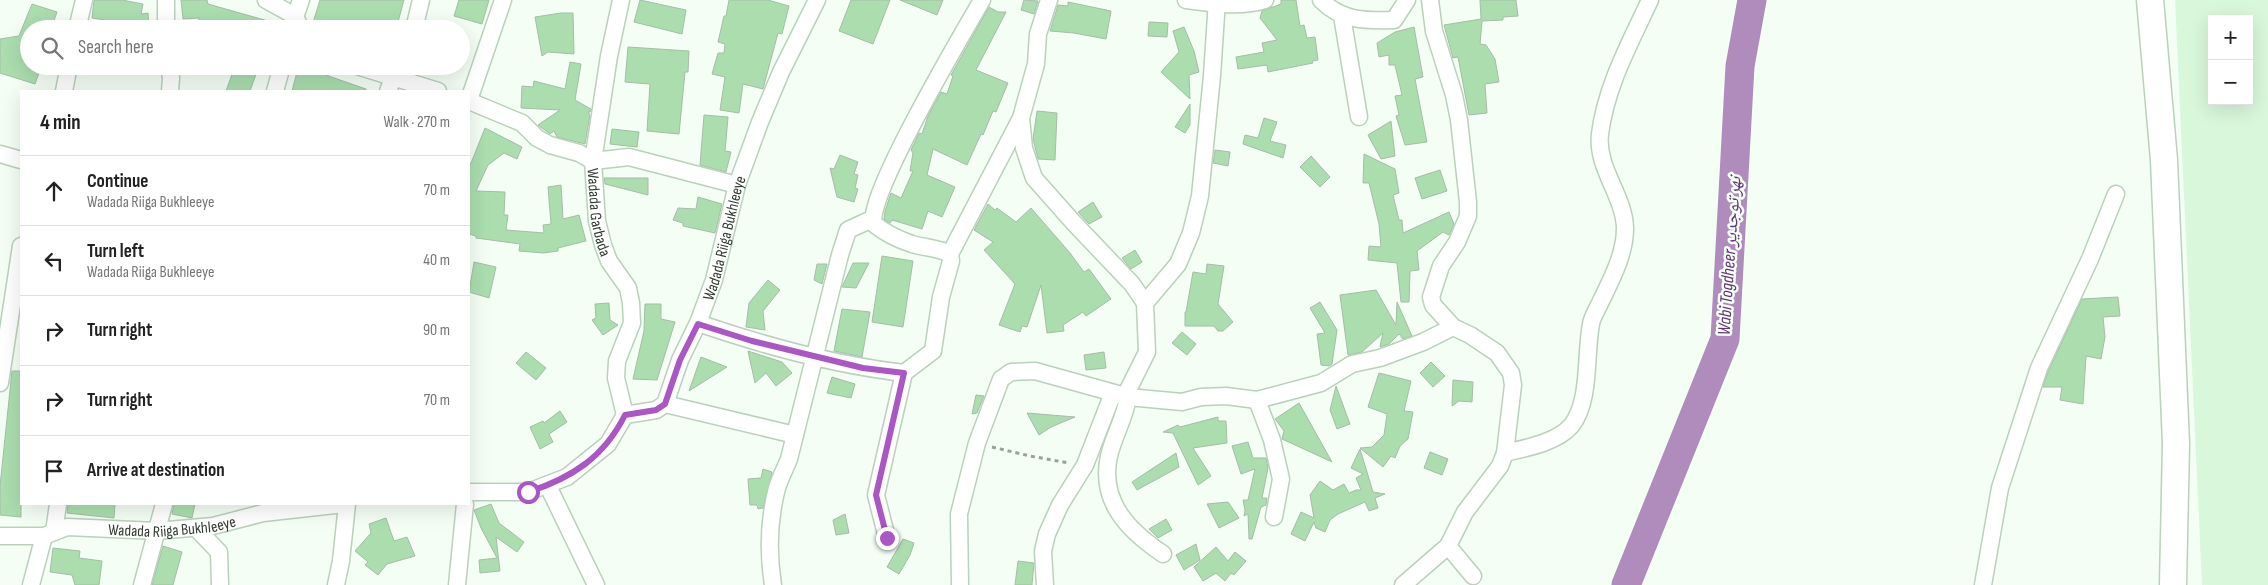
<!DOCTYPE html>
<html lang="en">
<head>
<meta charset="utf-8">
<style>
  body { margin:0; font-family:"Sofia Sans Condensed","Noto Naskh Arabic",sans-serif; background:#f2f2f2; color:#222 }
  .controls { position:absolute; right:15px; top:15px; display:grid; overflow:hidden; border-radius:0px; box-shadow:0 5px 20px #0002 }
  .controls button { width:45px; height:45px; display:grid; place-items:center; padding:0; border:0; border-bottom:1px solid #e0e0e0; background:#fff; color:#222; font:25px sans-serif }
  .stop { position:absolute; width:15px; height:15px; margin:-11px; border:4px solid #aa56c5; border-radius:50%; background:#fff }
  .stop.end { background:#aa56c5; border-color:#fff; box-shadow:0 1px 5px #0008 }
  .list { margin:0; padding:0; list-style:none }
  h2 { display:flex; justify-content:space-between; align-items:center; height:65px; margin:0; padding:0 20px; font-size:21px }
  h2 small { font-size:16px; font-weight:400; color:#767676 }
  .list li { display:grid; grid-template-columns:32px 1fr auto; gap:15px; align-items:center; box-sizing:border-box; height:70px; padding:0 20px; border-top:1px solid #e0e0e0 }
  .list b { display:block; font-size:19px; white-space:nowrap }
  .list p { margin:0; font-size:16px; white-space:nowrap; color:#767676 }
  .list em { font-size:16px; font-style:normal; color:#767676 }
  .icon { flex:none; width:28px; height:28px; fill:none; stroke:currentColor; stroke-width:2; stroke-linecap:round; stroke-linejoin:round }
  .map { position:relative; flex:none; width:2268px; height:585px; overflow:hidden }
  .search { position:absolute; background:#fff; box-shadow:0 5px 20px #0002; left:20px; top:20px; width:450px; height:55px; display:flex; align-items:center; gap:12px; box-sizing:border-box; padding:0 18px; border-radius:28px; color:#767676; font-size:19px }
  .panel { position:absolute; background:#fff; box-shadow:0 5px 20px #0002; left:20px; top:90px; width:450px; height:415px; border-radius:0px }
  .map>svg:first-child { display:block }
  .built { fill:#d9f7db; fill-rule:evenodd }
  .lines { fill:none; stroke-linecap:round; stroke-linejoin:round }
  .river { stroke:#b08cbd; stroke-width:29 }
  .building { fill:#abddaf; stroke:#a6bda7 }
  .minor-casing { stroke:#bad1bb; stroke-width:19 }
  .trunk-casing { stroke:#bad1bb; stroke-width:29 }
  .path { stroke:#99a39a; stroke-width:3; stroke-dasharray:4 4; stroke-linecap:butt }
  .minor { stroke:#fff; stroke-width:16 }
  .trunk { stroke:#fff; stroke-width:26 }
  .route { stroke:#aa56c5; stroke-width:6 }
  .labels { text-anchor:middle; stroke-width:5; stroke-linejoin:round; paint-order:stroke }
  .street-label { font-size:16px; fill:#323b32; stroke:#f4fef5 }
  .water-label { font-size:18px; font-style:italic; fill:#643573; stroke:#f4fef5 }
</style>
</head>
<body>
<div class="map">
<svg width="2268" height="585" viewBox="0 0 2268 585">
  <rect width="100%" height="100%" fill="#f4fef5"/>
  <path class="built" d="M2175 0H2268V585H2202ZM2212 19H2249V101H2212Z"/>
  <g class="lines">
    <polyline class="river" points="1626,585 1725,339 1740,66 1752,0"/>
  </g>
  <g class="building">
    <polygon points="94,0 122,0 143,4 141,14 148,13 149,29 105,29 105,20 92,18"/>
    <polygon points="181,0 207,0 208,4 282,25 282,29 198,29 199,18 183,19"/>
    <polygon points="320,0 404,0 396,29 311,29"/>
    <polygon points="459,0 489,0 482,24 454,16"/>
    <polygon points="640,0 686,10 682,34 634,22"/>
    <polygon points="729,0 768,0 789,6 782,34 778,33 763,89 743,84 739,113 720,110 725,77 712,74 718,53 724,53 725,44 718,42 724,16 726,16"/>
    <polygon points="851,0 890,0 873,44 839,31"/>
    <polygon points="900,0 943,0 937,15"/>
    <polygon points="1024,0 1038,1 1034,14 1021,10"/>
    <polygon points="1281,0 1296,0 1300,26 1304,25 1307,38 1315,37 1318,60 1312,61 1313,63 1268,72 1267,65 1238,69 1236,57 1264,52 1262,43 1277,40 1260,18 1262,11 1281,4"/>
    <polygon points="1480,0 1516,0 1518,16 1503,17 1503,20 1482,21 1480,44 1486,45 1495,59 1499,82 1485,84 1487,113 1469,115 1458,57 1453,58 1444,25 1481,19"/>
    <polygon points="1068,2 1111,11 1106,39 1074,33 1050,31 1058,5 1068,6"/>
    <polygon points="32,4 57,12 51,29 39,24 38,29 29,29 29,66 40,70 35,84 0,73 0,39 19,36"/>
    <polygon points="989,7 998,12 1006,12 976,70 1008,83 996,112 993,111 983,135 981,134 967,165 933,149 927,175 955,187 942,217 928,211 922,229 892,220 890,223 884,219 885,211 891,193 901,198 913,171 910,171 913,153 911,150 919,133 922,134 928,116 941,92 947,94 953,76 951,75"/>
    <polygon points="561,13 573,13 574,54 548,52 542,56 535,17"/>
    <polygon points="1149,22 1168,23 1167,37 1148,36"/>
    <polygon points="1184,27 1194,51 1199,72 1189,75 1190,99 1161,72 1179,52 1173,31"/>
    <polygon points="1414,27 1423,77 1415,79 1427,142 1405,145 1396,116 1399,115 1395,96 1402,95 1395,65 1389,65 1389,55 1379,57 1377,43 1395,32"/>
    <polygon points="628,47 689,51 688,72 685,72 679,134 647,131 650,84 625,82"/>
    <polygon points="570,62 581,64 575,100 591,109 590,112 588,112 590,115 585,144 557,137 554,131 550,134 538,125 560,110 521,108 522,86 533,87 534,81 565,89"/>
    <polygon points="235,66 259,66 250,91 226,91"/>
    <polygon points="298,68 317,72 366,89 366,91 292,91"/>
    <polygon points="1190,104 1190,125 1185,133 1175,127"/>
    <polygon points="1037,111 1057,113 1055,160 1038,159 1033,139"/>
    <polygon points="704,115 728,117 725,151 731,152 726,172 700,165"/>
    <polygon points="1264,118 1277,122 1270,141 1286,145 1283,158 1243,144 1245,135 1258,138"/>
    <polygon points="1391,121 1395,156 1381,159 1368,135"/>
    <polygon points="485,128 522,147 517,159 504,153 488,165 476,191 505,192 504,215 508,215 506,230 544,233 543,225 551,224 548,187 561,185 563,219 579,215 586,241 558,248 558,251 543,253 519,251 520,244 476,238 476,236 469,234 469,168"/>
    <polygon points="612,129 639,132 637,147 610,144"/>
    <polygon points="1215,150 1230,152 1228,166 1213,163"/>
    <polygon points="1364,154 1395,169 1399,193 1393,195 1399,220 1402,220 1403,233 1449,212 1454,224 1449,235 1443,232 1417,251 1419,270 1410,271 1409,302 1401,302 1397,263 1368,260 1369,246 1381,247 1379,224 1369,183 1363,183"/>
    <polygon points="840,155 858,162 854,174 858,175 855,188 858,189 854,202 837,197 830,168 834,169"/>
    <polygon points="1311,156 1330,177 1320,187 1300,167"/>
    <polygon points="1440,170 1447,191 1422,199 1415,178"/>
    <polygon points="604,178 648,178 648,195 605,184"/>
    <polygon points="698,197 722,204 715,233 683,226 683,223 673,220 678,208 696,209"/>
    <polygon points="1093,202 1102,217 1089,224 1078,212"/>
    <polygon points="988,204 995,210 997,208 1016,222 1031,208 1070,253 1084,272 1089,269 1111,299 1086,316 1083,312 1063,325 1064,331 1047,333 1041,285 1027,327 1022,326 1020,332 999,325 1015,284 984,250 993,242 974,230"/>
    <polygon points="1135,250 1142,262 1131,269 1122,258"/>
    <polygon points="882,256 913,261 903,327 872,322"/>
    <polygon points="474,262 496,267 489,298 469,292"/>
    <polygon points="853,263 869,263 856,288 842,287"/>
    <polygon points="817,264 827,264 822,284 814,280"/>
    <polygon points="1207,264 1224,266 1218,304 1233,322 1223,331 1218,331 1214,326 1185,326 1185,312 1186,312 1193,272 1206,274"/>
    <polygon points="768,280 780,290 763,311 765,330 746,327 749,303"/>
    <polygon points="1376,290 1396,325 1397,302 1412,336 1403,339 1399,334 1389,344 1380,347 1383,333 1362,352 1348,355 1340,295"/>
    <polygon points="2118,297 2120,316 2103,317 2105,337 2101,359 2086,356 2083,404 2060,400 2062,387 2043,387 2048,372 2082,299"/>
    <polygon points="1320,302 1337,330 1332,364 1329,366 1321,365 1317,334 1325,333 1310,308"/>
    <polygon points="609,303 610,320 618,325 603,335 592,320 596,318 595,304"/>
    <polygon points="645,304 661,304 661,319 675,322 657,380 633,379 644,331"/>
    <polygon points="842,309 870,312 862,357 834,351"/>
    <polygon points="1182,332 1196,344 1187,355 1172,343"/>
    <polygon points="748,351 782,362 792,373 776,386 766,373 755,383"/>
    <polygon points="526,352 546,368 536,380 516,363"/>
    <polygon points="1104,352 1106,368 1086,370 1084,355"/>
    <polygon points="701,357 727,367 689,391"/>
    <polygon points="1431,362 1445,376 1433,387 1420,373"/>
    <polygon points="12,371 21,371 21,517 0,515 0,486"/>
    <polygon points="1379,373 1411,381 1404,411 1413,412 1408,439 1400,446 1395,458 1391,456 1383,467 1360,448 1372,447 1384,435 1387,414 1368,407"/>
    <polygon points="832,377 855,384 851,398 827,393"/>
    <polygon points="1453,380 1473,382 1472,402 1459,401 1452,406"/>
    <polygon points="1336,386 1350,424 1337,429 1330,410"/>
    <polygon points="976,395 984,396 977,413 972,414"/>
    <polygon points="1299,403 1332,462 1282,439 1284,431 1275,419"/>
    <polygon points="560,411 567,422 549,434 553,442 540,449 530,427 543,421 544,423"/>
    <polygon points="1027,413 1075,417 1051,427 1039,435"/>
    <polygon points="1218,417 1218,421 1226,421 1227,443 1193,448 1211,476 1198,485 1173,433 1163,432 1178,425 1180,427"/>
    <polygon points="1248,442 1253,458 1266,458 1268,468 1262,498 1267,498 1266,505 1261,507 1252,539 1249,539 1248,514 1244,516 1245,510 1243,500 1248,500 1255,469 1241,474 1232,446"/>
    <polygon points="1360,449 1373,492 1385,494 1375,498 1378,508 1369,511 1365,502 1338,514 1330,520 1325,532 1316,528 1314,522 1305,541 1291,534 1301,512 1314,518 1310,495 1320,481 1333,490 1344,484 1349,493 1356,490 1361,490 1356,478 1363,474 1351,468"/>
    <polygon points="1430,452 1448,459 1442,475 1424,468"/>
    <polygon points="1176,453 1179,467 1137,490 1132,482"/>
    <polygon points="763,469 772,472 763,508 758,509 757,505 750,505 748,479 761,478"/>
    <polygon points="1228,502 1239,518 1219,528 1207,504"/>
    <polygon points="68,504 115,504 114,518 67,513"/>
    <polygon points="174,504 195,504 192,518 172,514"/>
    <polygon points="491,504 499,523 524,542 517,552 496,537 500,571 480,573 479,560 497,558 481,528 474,510"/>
    <polygon points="845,514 849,533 836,535 833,520"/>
    <polygon points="386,518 394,541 407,537 415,556 387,564 378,575 365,565 368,562 355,551 371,533 369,524"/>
    <polygon points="1166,519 1172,530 1158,538 1149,529"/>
    <polygon points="903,539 914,543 910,555 899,574 887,567"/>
    <polygon points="1196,544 1200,560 1184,570 1176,555"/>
    <polygon points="163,546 182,552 173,585 152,585"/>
    <polygon points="1216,547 1228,561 1235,552 1246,561 1234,575 1231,573 1225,581 1216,573 1203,581 1194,567"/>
    <polygon points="53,548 80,551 79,558 102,561 99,585 75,585 72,575 50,572"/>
    <polygon points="1018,561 1034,563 1032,585 1015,585"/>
  </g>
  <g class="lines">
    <defs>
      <g id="minor">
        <polyline points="266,0 295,16 301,29"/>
        <path id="s1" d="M621 0 609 56 593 161 597 221 603 245 609 261 628 288 631 303 632 323 617 361 616 378 625 415"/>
        <polyline points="1049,0 1038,34 1036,64 1021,118 1024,148 1034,178 1073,222 1132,284 1145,303"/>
        <path d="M1186 0C1210 3 1241 8 1265 0"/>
        <path d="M1321 0C1341 21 1366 21 1394 20L1407 0"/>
        <polyline points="1430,0 1434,31 1454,95 1459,120 1468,202 1468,216 1457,242 1441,266 1431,297 1433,305 1453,327 1470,335 1497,353 1511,373 1513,385 1505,453 1500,466 1465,512 1448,546 1473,576"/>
        <polyline points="1342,16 1359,117"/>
        <polyline points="292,26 301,0"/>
        <polyline points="77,29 84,0"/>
        <polyline points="166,29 166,0"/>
        <polyline points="414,29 421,0"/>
        <polyline points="169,66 171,78 170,91"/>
        <polyline points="357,66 438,91"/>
        <polyline points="64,91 69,66"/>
        <polyline points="275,91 282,66"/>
        <polyline points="388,91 398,66"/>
        <polyline points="469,100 503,0"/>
        <polyline points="469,101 522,123 537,138 550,145 579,153 593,161 629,157 737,185"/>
        <polyline points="0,154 21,160"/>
        <polyline points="950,254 1020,120"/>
        <path d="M698 323C765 346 835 365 904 373"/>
        <polyline points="0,383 21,246"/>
        <polyline points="1128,397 1182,402 1201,397 1226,396 1257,400 1321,383 1352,364 1380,358 1423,342 1453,327"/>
        <polyline points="1257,400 1272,440 1281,479 1274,517"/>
        <polyline points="665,404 795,435"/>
        <path d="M1505 453C1525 448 1556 443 1571 426 1591 402 1585 354 1591 324 1592 317 1597 310 1600 303 1611 280 1625 255 1625 228 1624 195 1596 168 1600 134 1606 86 1630 43 1650 0"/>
        <polyline points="548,486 596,585"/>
        <path id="s2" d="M469 492H528L567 477 608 444 625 415 656 410 665 404 680 360 698 323 714 280 737 185 760 122 781 72 817 0"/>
        <polyline points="196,528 219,552 220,585"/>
        <polyline points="54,532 58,504"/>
        <path id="s3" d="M0 536H44L67 527 157 531 213 526 263 513 344 504"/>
        <path d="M887 538 876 495 904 373 933 351 941 297 951 261 950 254C939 248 925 248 912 244 900 240 884 232 874 224 864 200 964 31 982 0"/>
        <path d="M1163 554C1129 531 1099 502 1109 456 1114 435 1125 418 1128 397L1125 396 1147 352 1145 303 1178 264 1191 233 1200 196 1212 76 1217 0"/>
        <polyline points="31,585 44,536"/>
        <polyline points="142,585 164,504"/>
        <polyline points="336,585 341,561 347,504"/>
        <polyline points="457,585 465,504"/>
        <path d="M773 585C768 554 769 519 777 488 780 478 785 469 789 459L840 255 848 230 872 219"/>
        <polyline points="960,585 959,514 977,443 1001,379 1011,372 1035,371 1125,396"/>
        <polyline points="1045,585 1043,551 1047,534 1060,505 1085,465 1113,393"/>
        <polyline points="1403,585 1448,546"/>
        <polyline points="1983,585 2000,488 2039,368 2090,259 2116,194"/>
      </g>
      <polyline id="trunk" points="2150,0 2164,160 2176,444 2173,585"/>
    </defs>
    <use href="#minor" class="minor-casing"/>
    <use href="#trunk" class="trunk-casing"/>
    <polyline class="path" points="992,447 1030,456 1069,463"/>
    <use href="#minor" class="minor"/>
    <use href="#trunk" class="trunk"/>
  </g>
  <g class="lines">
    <path class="route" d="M528 492C572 478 604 457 625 415L656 410 665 404 680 360 698 324 752 341 863 368 904 373 876 495 887 538"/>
  </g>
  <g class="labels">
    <g class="street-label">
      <text dy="6" stroke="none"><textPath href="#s1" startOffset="215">Wadada Garbada</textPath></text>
      <text dy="6" stroke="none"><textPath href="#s2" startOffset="406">Wadada Riiga Bukhleeye</textPath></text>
      <text dy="6" stroke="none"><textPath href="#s3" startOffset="174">Wadada Riiga Bukhleeye</textPath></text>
    </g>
    <g class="water-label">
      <text transform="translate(1729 256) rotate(-86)" y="6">Wabi Togdheer نهر توجدير</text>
    </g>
  </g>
</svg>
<div class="controls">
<button>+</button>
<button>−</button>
</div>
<div class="stop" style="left:528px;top:492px"></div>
<div class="stop end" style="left:887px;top:538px"></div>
<div class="search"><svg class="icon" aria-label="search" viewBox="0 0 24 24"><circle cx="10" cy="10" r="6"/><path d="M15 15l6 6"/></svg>Search here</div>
<section class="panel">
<h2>4 min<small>Walk · 270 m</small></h2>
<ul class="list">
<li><svg class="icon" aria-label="ahead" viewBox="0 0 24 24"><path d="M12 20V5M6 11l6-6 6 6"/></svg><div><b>Continue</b><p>Wadada Riiga Bukhleeye</p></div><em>70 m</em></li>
<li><svg class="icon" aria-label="left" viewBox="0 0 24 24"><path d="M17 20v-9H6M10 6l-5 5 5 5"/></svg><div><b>Turn left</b><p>Wadada Riiga Bukhleeye</p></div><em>40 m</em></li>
<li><svg class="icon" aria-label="right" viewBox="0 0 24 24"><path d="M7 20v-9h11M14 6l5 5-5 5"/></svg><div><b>Turn right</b></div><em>90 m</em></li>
<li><svg class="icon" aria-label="right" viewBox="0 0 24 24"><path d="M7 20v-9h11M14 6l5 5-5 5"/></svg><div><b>Turn right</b></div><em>70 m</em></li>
<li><svg class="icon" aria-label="arrive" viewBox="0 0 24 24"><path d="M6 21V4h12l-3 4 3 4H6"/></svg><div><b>Arrive at destination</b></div></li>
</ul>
</section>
</div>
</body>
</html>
